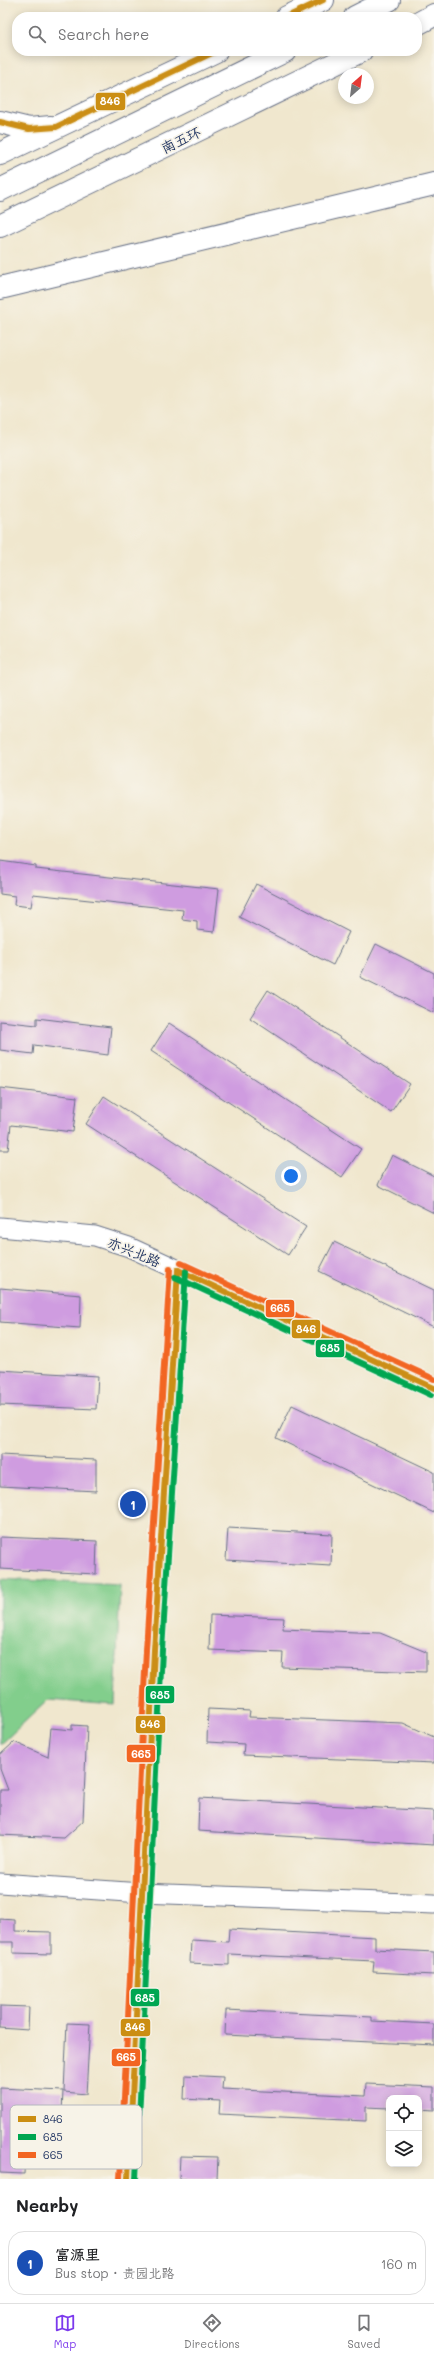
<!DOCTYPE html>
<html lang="en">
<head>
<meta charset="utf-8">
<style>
  body { margin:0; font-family:Mali,"LXGW WenKai TC",sans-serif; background:#f2f2f2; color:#202124 }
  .controls { position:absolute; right:12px; bottom:12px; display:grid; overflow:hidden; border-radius:8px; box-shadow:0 2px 10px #0003 }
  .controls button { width:36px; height:36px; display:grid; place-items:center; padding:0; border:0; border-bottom:1px solid #e0e0e0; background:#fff; color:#202124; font:20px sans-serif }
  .compass { position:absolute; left:338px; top:68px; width:36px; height:36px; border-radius:50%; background:#fff; box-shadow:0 2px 10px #0003; rotate:28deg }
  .you { position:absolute; left:291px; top:1176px; width:14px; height:14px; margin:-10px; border:3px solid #fff; border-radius:50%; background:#1a73e8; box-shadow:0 0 0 6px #1a73e833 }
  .badge { display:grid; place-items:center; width:26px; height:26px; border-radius:50%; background:#7c3aed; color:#fff; font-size:13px; font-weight:700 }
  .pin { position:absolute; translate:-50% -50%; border:2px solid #fff; box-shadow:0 1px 4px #0006 }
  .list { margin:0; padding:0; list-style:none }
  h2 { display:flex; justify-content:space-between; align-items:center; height:52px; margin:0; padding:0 16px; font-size:17px }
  h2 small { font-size:13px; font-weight:400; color:#757577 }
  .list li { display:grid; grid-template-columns:26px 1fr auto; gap:12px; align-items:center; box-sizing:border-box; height:64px; margin:0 8px 8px; padding:0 8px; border:1px solid #e0e0e0; border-radius:16px }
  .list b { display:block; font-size:15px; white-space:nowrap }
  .list p { margin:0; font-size:13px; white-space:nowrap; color:#757577 }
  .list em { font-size:13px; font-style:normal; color:#757577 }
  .icon { flex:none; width:22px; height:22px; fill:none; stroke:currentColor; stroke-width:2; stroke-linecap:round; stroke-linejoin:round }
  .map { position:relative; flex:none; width:434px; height:2179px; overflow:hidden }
  .search { position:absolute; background:#fff; box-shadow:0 2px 10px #0003; left:12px; right:12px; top:12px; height:44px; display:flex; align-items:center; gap:10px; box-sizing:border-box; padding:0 14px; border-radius:16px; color:#757577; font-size:15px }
  .sheet { height:124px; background:#fff }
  nav { display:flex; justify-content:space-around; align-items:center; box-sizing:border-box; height:56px; border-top:1px solid #e0e0e0; background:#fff; font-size:11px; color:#757577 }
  nav a { display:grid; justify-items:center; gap:2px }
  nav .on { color:#7c3aed }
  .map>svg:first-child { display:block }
  .park { fill:#82ce8c; stroke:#4e7e75 }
  .building { fill:#cf9ce0 }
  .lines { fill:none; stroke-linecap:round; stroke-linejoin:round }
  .minor-casing { stroke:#666f85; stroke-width:21 }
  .highway-casing { stroke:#666f85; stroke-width:24 }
  .minor { stroke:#fff; stroke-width:19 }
  .highway { stroke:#fff; stroke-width:22 }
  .bus-1-casing { stroke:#f7f3e8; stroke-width:9 }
  .bus-2-casing { stroke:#f7f3e8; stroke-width:9 }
  .bus-3-casing { stroke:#f7f3e8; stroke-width:9 }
  .bus-1 { stroke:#cb8e13; stroke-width:6 }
  .bus-2 { stroke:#00a651; stroke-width:6 }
  .bus-3 { stroke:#f26522; stroke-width:6 }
  .labels { text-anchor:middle; stroke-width:3.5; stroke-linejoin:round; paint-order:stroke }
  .street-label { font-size:14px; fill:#1b2f5e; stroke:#f7f3e8 }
  .key { fill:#f7f3e8; stroke:#b5b8bf; stroke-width:1 }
  .key-label { font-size:11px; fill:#1b2f5e }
  .line-badge { stroke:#f7f3e8; stroke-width:1.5 }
  .badge-label { font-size:11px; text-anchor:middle; font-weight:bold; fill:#fff }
</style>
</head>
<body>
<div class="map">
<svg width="434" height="2179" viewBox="0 0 434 2179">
  <rect width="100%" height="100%" fill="#f7f3e8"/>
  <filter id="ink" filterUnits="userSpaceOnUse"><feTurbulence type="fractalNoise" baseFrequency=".025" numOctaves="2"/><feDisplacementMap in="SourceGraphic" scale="8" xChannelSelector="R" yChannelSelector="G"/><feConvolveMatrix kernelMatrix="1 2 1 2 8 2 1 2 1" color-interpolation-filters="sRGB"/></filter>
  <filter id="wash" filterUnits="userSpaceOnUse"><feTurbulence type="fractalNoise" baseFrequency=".012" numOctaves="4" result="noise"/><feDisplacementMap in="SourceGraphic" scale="16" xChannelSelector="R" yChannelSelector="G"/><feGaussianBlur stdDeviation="0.9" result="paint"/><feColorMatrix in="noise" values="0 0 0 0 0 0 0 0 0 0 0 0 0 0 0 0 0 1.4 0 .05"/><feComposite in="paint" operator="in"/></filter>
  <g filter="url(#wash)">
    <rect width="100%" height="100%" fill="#f0e7ce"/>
    <polygon class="park" points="0,1579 120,1585 115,1705 48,1700 0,1745"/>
    <g id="blocks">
      <g class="building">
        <polygon points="0,861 36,866 36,869 219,889 214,932 197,930 197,921 182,919 183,910 33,894 31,907 14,905 15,896 0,894"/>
        <polygon points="256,884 349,932 333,965 239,917"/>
        <polygon points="376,944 434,973 434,1013 360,977"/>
        <polygon points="268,990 410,1084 391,1112 250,1018"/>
        <polygon points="37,1018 111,1027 108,1055 34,1045 33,1054 0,1050 0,1021 37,1025"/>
        <polygon points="169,1023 361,1149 342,1177 151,1051"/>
        <polygon points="0,1088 77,1097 73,1132 11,1125 8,1150 0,1150"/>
        <polygon points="104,1096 306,1227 288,1255 86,1124"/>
        <polygon points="392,1155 434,1176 434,1213 378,1185"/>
        <polygon points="334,1242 434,1290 434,1327 319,1271"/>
        <polygon points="0,1288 81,1295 80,1328 0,1322"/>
        <polygon points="0,1370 98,1376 96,1409 0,1405"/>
        <polygon points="292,1405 434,1472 434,1513 276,1438"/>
        <polygon points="0,1455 96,1460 96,1491 0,1486"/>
        <polygon points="228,1528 332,1534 331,1566 226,1560"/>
        <polygon points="0,1537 97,1541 96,1574 0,1569"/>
        <polygon points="210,1615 284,1618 283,1629 380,1633 426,1652 426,1672 282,1667 283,1653 209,1650"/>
        <polygon points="208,1709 250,1711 249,1717 403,1723 434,1737 434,1763 243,1755 244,1744 207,1742"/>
        <polygon points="72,1725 87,1726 83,1821 64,1838 0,1835 0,1790 8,1790 0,1769 0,1755 14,1742 48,1757 51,1728 72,1730"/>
        <polygon points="199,1798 434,1811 434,1845 198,1831"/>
        <polygon points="0,1919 15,1920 15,1931 51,1932 51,1954 13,1953 13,1942 0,1942"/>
        <polygon points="229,1929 375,1937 375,1949 434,1952 434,1975 373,1972 374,1961 229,1954 229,1965 190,1963 191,1940 228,1942"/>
        <polygon points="0,2006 29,2007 28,2030 0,2028"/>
        <polygon points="226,2010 372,2017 372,2021 434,2024 434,2045 225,2035"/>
        <polygon points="67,2023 90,2024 86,2094 64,2092"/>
        <polygon points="185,2075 223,2077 222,2089 365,2096 366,2084 434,2087 434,2111 419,2110 419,2098 389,2098 389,2108 366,2107 366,2121 219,2114 220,2101 184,2099"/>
        <polygon points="0,2088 63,2091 62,2113 27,2111 24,2174 0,2173"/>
        <polygon points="180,2156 218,2157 217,2179 179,2179"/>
      </g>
    </g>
  </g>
  <g filter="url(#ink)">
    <use href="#blocks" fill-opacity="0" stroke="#666f85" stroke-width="1"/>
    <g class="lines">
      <defs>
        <g id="minor">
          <polyline points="0,1227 95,1236 129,1247 434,1388"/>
          <polyline points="0,1883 141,1893 434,1904"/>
          <polyline points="128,2179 154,1650 178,1270"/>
        </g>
        <g id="highway">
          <polyline points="287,17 323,0"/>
          <polyline points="355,17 389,0"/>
          <polyline points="417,24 434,15"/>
          <polyline points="0,122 29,129 51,127"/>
          <polyline points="0,154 216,51"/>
          <polyline points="0,190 285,51"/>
          <polyline points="0,226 361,51"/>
          <polyline points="0,288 434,184"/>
        </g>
      </defs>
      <use href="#minor" class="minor-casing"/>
      <use href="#highway" class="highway-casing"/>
      <use href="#minor" class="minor"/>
      <use href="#highway" class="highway"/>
      <defs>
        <g id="bus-1">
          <polyline points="287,17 323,0"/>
          <polyline points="0,122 29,129 56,127 216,51"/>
          <polyline points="178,1270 434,1388"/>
          <polyline points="128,2179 154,1650 178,1270"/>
        </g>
        <g id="bus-2">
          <polyline points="175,1277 431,1395"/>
          <polyline points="136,2179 162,1650 186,1271"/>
        </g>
        <g id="bus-3">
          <polyline points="181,1263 434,1379"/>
          <polyline points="120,2179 146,1650 170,1269"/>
        </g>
      </defs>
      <use href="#bus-1" class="bus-1-casing"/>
      <use href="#bus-2" class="bus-2-casing"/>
      <use href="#bus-3" class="bus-3-casing"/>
      <use href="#bus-1" class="bus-1"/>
      <use href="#bus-2" class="bus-2"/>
      <use href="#bus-3" class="bus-3"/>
    </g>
  </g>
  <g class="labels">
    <g class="street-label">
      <text transform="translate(181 140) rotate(-26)" y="5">南五环</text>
      <text transform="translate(134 1252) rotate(22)" y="5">亦兴北路</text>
    </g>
  </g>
  <rect x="10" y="2105" width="132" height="64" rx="6" class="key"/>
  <rect x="18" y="2116" width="18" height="6" fill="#cb8e13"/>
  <rect x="18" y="2134" width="18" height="6" fill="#00a651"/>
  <rect x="18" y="2152" width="18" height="6" fill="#f26522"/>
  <g class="key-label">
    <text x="43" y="2123">846</text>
    <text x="43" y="2141">685</text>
    <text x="43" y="2159">665</text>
  </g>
  <g class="line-badge">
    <rect x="95" y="92" width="31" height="19" rx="4" fill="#cb8e13"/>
    <rect x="265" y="1299" width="30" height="19" rx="4" fill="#f26522"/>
    <rect x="291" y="1319" width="30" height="20" rx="4" fill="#cb8e13"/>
    <rect x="315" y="1339" width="30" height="19" rx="4" fill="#00a651"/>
    <rect x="145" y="1685" width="30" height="19" rx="4" fill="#00a651"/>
    <rect x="135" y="1715" width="31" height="19" rx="4" fill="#cb8e13"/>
    <rect x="126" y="1744" width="30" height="19" rx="4" fill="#f26522"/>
    <rect x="130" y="1988" width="30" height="19" rx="4" fill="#00a651"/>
    <rect x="120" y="2018" width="31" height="19" rx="4" fill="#cb8e13"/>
    <rect x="111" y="2048" width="30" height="19" rx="4" fill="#f26522"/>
  </g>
  <g class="badge-label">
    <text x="110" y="105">846</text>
    <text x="280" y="1312">665</text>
    <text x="306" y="1333">846</text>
    <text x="330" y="1352">685</text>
    <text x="160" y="1699">685</text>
    <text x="150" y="1728">846</text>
    <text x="141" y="1758">665</text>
    <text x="145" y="2002">685</text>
    <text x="135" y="2031">846</text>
    <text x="126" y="2061">665</text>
  </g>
</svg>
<div class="controls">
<button><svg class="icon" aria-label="locate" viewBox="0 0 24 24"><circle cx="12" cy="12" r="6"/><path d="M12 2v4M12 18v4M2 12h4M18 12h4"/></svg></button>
<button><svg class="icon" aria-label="layers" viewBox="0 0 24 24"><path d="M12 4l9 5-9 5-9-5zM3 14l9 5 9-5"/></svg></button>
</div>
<svg class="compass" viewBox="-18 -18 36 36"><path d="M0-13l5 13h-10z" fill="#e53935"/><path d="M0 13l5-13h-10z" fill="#757577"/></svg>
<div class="you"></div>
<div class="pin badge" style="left:133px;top:1504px;background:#1a4fb4">1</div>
<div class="search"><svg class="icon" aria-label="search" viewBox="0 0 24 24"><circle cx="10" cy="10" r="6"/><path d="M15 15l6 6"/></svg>Search here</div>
</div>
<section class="sheet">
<h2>Nearby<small></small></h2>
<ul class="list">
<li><span class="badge" style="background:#1a4fb4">1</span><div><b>富源里</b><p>Bus stop · 贵园北路</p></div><em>160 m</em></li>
</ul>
</section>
<nav>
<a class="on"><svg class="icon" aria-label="map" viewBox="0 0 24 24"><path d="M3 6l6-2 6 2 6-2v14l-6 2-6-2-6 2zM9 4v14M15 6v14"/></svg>Map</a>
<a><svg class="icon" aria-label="directions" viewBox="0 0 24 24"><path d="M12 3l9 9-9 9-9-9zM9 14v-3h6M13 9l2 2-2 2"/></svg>Directions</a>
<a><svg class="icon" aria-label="saved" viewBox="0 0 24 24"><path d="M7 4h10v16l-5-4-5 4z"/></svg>Saved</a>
</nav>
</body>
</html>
